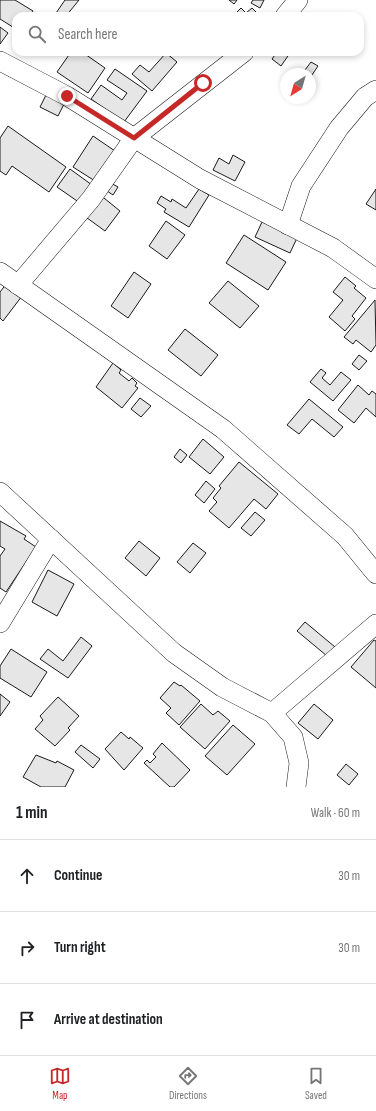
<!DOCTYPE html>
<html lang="en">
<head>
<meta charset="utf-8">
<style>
  body { margin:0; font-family:"Sofia Sans Condensed",sans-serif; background:#f2f2f2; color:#202124 }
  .compass { position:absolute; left:280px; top:68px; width:36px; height:36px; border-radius:50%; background:#fff; box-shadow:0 2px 6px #0003; rotate:217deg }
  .stop { position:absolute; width:12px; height:12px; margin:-9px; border:3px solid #c62828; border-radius:50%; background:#fff }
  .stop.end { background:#c62828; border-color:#fff; box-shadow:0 1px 4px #0008 }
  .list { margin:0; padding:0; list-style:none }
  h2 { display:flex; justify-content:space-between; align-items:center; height:52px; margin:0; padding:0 16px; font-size:17px }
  h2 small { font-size:13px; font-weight:400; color:#757577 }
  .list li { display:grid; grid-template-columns:26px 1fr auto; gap:12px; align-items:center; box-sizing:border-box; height:72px; padding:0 16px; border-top:1px solid #e0e0e0 }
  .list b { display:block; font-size:15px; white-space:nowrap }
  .list em { font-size:13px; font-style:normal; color:#757577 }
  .icon { flex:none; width:22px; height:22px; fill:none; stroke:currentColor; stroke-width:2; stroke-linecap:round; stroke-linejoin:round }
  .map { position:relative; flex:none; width:376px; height:787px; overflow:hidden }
  .search { position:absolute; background:#fff; box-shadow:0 2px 6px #0003; left:12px; right:12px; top:12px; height:44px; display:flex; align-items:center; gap:10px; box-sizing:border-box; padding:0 14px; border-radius:12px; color:#757577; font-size:15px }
  .sheet { height:268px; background:#fff }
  nav { display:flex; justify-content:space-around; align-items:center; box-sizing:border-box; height:56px; border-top:1px solid #e0e0e0; background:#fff; font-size:11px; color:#757577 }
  nav a { display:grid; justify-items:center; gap:2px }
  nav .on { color:#c62828 }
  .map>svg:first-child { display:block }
  .building { fill:#e6e6e6; stroke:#1a1a1a }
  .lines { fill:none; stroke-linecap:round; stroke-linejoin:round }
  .minor-casing { stroke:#1a1a1a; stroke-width:20 }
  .minor { stroke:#fff; stroke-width:19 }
  .route { stroke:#c62828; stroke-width:5 }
</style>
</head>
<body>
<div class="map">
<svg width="376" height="787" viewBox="0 0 376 787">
  <rect width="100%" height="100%" fill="#fff"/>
  <g class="building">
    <polygon points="0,0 15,0 33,11 30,16 16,16 16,29 0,19"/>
    <polygon points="65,0 79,0 66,16 54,16"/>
    <polygon points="229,0 237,0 234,4"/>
    <polygon points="253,0 264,0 260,8 251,3"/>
    <polygon points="241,8 246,13 252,8 260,16 233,16"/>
    <polygon points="0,27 8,33 0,44"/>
    <polygon points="71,52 82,52 105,68 88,93 57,72"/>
    <polygon points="277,52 290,53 281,66 272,59"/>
    <polygon points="166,53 177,62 152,91 132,74 140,65 149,72"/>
    <polygon points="311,62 318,66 310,78 310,74 302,74"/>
    <polygon points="115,69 147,91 124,122 91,99 101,85 122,100 127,93 107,80"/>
    <polygon points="47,93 65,102 58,116 40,107"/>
    <polygon points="8,126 66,167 49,192 12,166 6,175 0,171 0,138"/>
    <polygon points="93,136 115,151 95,181 73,167"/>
    <polygon points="233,155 245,162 235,181 213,170 219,158 229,164"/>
    <polygon points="70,169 92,185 80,203 57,187"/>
    <polygon points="109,182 118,187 113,195 104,189"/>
    <polygon points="199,189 209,195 189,227 164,212 166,209 157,203 161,196 171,202 172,199 186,208"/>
    <polygon points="376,189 376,210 366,204"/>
    <polygon points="99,194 120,211 105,231 83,215"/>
    <polygon points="166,221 185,235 167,259 149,246"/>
    <polygon points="262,222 297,238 290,253 255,237"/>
    <polygon points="244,235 286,262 268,290 226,263"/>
    <polygon points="134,272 151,284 128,318 111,306"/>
    <polygon points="345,277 356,286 354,288 366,298 352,316 355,319 345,331 329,317 343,300 333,292"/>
    <polygon points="228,281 259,306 240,328 209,303"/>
    <polygon points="7,283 22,296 3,321 0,318 0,292"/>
    <polygon points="375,300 376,345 371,352 356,340 353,344 344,337"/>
    <polygon points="185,329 218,355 201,376 168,350"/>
    <polygon points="359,355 367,361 359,370 352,364"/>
    <polygon points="113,363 121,370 119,373 129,381 132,378 137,383 135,386 138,388 122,408 96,387"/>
    <polygon points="321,369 326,373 322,378 330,385 341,372 351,380 333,401 310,382"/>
    <polygon points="358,385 369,395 372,391 376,394 376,417 366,408 354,423 338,410"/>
    <polygon points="140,398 151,406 141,417 131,409"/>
    <polygon points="309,399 343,427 334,437 312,419 299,434 287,425"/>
    <polygon points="203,439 224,457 210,474 189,457"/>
    <polygon points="180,449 187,455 181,463 174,457"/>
    <polygon points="239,462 278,494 266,509 254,499 229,528 209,511 217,502 213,498 221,488 219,486"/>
    <polygon points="206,481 215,489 204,503 195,495"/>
    <polygon points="255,512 265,520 251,536 241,528"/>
    <polygon points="0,521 26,536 24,539 36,547 6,592 0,588 0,556 5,549 0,546"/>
    <polygon points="139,541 160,558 146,576 125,558"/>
    <polygon points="193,543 206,553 190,573 177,562"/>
    <polygon points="48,570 74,584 57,616 32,602"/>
    <polygon points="305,622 335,647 327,656 297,631"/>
    <polygon points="81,637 92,646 68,678 40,659 48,649 63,661"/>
    <polygon points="374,640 376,641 376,688 351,667"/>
    <polygon points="11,649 47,672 31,697 0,678 0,666"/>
    <polygon points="174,682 180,686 181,685 200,701 179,725 166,713 171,708 160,698"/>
    <polygon points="0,694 10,702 0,716"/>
    <polygon points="58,697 79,716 68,728 70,730 55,746 35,729 43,720 40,716"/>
    <polygon points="201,704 213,715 218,711 230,721 205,749 180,727"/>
    <polygon points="314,704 333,720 318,739 298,723"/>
    <polygon points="233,725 255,744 227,775 205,756"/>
    <polygon points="121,732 129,739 130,737 143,748 124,770 105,749"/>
    <polygon points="162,743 190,770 174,787 170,787 144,763 147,760 150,763 156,757 153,754"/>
    <polygon points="81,745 100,759 93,768 75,752"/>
    <polygon points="36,755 56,763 57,761 74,770 65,787 41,787 23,777"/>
    <polygon points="346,764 358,774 349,785 337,775"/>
  </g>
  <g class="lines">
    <defs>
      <g id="minor">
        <polyline points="285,16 298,0"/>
        <polyline points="0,61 67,96 200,179 333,248 376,279"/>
        <polyline points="288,225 301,186 339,128 365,97 376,90"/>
        <polyline points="0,272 223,429 345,536 376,574"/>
        <polyline points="18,285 91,199 134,138 244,52"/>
        <polyline points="0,492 174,653 222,687 272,713 293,737 299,763 296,787"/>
        <polyline points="0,623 51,539"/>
        <polyline points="272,713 376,624"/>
      </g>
    </defs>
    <use href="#minor" class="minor-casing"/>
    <use href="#minor" class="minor"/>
  </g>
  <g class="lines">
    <polyline class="route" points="67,96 134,138 203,83"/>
  </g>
</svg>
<svg class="compass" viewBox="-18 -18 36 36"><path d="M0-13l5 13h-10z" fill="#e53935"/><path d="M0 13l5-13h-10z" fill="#757577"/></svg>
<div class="stop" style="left:203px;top:83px"></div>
<div class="stop end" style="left:67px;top:96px"></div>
<div class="search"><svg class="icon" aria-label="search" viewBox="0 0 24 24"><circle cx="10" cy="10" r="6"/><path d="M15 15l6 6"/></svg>Search here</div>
</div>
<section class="sheet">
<h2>1 min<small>Walk · 60 m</small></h2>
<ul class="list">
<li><svg class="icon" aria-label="ahead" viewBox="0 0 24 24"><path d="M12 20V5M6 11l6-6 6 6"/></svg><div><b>Continue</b></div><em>30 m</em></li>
<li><svg class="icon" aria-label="right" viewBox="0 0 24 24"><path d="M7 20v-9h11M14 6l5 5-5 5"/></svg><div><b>Turn right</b></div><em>30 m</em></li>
<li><svg class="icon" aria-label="arrive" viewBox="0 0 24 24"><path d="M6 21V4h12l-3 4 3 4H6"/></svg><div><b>Arrive at destination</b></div></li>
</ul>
</section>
<nav>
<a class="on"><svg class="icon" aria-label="map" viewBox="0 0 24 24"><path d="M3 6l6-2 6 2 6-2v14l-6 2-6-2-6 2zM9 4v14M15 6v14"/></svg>Map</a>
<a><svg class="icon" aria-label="directions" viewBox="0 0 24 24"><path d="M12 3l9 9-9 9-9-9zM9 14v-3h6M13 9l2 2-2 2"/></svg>Directions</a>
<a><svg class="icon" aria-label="saved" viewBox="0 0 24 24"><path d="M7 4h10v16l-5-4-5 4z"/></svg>Saved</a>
</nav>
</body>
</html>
